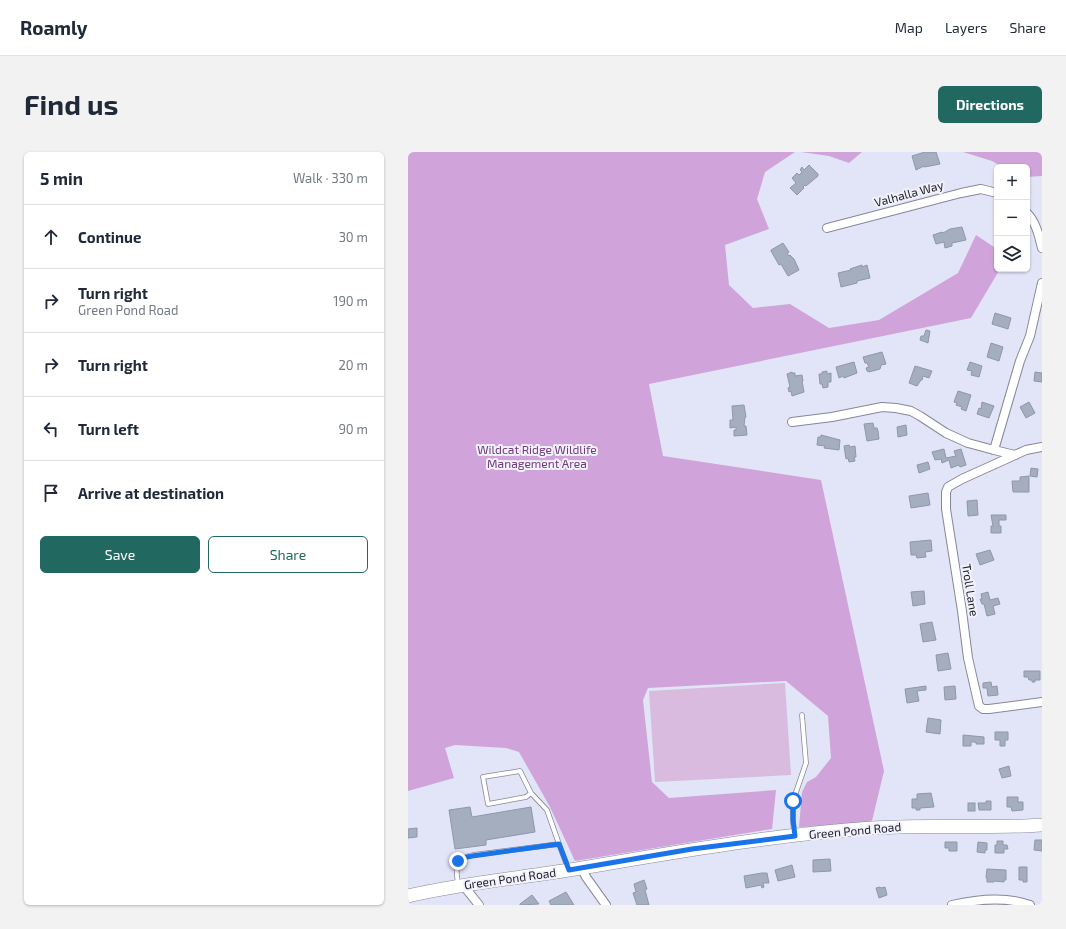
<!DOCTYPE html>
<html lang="en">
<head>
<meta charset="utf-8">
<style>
  body { margin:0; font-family:"Exo 2",sans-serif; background:#f2f2f3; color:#1f2937 }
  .controls { position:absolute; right:12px; top:12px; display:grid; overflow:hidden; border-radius:6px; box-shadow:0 1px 3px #0004 }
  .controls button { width:36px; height:36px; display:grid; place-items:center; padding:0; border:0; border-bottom:1px solid #e0e1e3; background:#fff; color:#1f2937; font:20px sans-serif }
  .stop { position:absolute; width:12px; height:12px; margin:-9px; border:3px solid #1a73e8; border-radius:50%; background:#fff }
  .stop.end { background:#1a73e8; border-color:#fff; box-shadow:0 1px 4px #0008 }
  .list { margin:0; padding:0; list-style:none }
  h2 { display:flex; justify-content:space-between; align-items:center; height:52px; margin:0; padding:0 16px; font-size:17px }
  h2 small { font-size:13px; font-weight:400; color:#747a83 }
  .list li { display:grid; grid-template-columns:26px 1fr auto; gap:12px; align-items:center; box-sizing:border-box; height:64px; padding:0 16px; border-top:1px solid #e0e1e3 }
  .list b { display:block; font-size:15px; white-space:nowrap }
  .list p { margin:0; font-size:13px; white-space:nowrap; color:#747a83 }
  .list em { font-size:13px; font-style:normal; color:#747a83 }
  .actions { display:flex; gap:8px; padding:12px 16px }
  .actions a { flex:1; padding:9px 0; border:1px solid #216960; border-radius:6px; text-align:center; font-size:14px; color:#216960 }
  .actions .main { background:#216960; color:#fff }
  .icon { flex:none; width:22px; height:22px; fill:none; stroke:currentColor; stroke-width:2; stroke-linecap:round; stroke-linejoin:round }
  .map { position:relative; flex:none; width:634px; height:753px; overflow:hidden; border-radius:6px }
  header { display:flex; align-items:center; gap:24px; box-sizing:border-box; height:56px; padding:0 20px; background:#fff; border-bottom:1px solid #e0e1e3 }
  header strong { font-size:19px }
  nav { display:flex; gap:22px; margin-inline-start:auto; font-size:14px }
  .intro { display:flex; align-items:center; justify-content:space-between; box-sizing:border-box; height:96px; padding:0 24px }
  h1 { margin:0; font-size:28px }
  .button { padding:10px 18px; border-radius:6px; background:#216960; color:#fff; font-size:14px; font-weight:700 }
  main { display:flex; gap:24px; padding:0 24px }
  aside { flex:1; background:#fff; border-radius:6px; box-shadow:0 1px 3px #0004 }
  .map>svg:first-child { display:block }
  .green { fill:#d9bbdf }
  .forest { fill:#d0a4da }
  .building { fill:#a5aebe; stroke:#8f98a8 }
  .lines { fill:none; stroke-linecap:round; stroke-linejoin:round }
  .lane-casing { stroke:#868899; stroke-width:5.5 }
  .street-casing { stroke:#868899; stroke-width:10 }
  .primary-casing { stroke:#868899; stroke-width:14 }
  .lane { stroke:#fff; stroke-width:4 }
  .street { stroke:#fff; stroke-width:8 }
  .primary { stroke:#fff; stroke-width:13 }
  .route { stroke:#1a73e8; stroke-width:5 }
  .labels { text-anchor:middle; stroke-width:4; stroke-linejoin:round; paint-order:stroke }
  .street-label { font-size:12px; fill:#1d1d24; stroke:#f1f2fd }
  .park-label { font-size:12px; fill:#713b7c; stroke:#f1f2fd }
</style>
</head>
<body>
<header>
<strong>Roamly</strong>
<nav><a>Map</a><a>Layers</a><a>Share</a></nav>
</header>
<div class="intro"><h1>Find us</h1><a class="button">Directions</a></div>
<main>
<aside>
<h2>5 min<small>Walk · 330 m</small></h2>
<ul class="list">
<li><svg class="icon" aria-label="ahead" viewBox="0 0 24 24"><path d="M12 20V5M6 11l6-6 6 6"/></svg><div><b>Continue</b></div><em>30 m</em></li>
<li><svg class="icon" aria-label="right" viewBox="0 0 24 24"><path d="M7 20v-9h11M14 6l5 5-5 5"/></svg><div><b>Turn right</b><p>Green Pond Road</p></div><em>190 m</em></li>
<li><svg class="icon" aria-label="right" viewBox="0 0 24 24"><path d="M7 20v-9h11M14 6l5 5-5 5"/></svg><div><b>Turn right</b></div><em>20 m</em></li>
<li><svg class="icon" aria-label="left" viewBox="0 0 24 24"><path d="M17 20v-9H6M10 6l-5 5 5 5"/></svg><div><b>Turn left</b></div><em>90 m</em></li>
<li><svg class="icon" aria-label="arrive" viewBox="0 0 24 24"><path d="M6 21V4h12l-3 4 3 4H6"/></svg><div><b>Arrive at destination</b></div></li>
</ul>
<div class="actions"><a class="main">Save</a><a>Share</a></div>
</aside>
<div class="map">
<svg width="634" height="753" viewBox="0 0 634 753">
  <rect width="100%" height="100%" fill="#e2e4f7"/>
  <polygon class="green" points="377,531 383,623 247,630 241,539"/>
  <g class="forest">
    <polygon points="0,0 387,0 357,20 349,47 361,77 317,93 321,133 345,156 382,152 421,176 471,168 550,121 568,83 589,97 589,117 592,117 563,166 241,232 255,304 413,328 476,619 463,673 391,675 394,640 399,630 408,625 423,606 420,564 378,529 240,536 235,548 244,630 261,646 368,638 364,677 167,709 142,655 111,600 98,596 47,593 37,596 46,626 0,639"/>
    <polygon points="393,0 454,0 441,11 421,4"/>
    <polygon points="555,0 634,0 634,24 619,25 619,15 594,15 584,9"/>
  </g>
  <g class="building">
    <polygon points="517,0 528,0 532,12 522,14 516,15 516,14 508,18 504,4"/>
    <polygon points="401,13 410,22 410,24 398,34 397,33 395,35 396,36 389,43 382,36 388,31 384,26 389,21 391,23 394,20 392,18 394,15 396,18"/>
    <polygon points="554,75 558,88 544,91 544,94 537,96 536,90 528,92 525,83 534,80 535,81 542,77"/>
    <polygon points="375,91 381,100 379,101 381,104 382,103 386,107 391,118 380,124 373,112 371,113 363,99 363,98"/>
    <polygon points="454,113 454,115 459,113 462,126 449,129 449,131 433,135 430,121 443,118 442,117"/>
    <polygon points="587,161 603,166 600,177 584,172"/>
    <polygon points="518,178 522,179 520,191 512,188 513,184 516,184"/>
    <polygon points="583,191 595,195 591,209 579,205"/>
    <polygon points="474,200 478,212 473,213 472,217 461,220 459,219 458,216 461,215 459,211 457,211 455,205"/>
    <polygon points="446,210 449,221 436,226 435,224 431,226 428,215"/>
    <polygon points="562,210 574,214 571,225 563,223 564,219 559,218"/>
    <polygon points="507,214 524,219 521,226 515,224 514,228 513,228 509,234 501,231"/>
    <polygon points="419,219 419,222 423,221 423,230 420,230 420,235 415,236 414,232 412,232 411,222 414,222 414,220"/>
    <polygon points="384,220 384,221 387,221 387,224 394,223 395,229 394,229 396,240 384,244 383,239 381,240 380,236 382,235 379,222"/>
    <polygon points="627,220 634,221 634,230 626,229"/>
    <polygon points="550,239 563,243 558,259 553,257 554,255 548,253 549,251 546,250"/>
    <polygon points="574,250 586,254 581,266 569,262 571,256 573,257"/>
    <polygon points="621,250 627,261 618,266 612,255"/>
    <polygon points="336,253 338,265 337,265 336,274 338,274 339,283 326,284 326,278 328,278 328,275 322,276 322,268 325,268 324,254"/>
    <polygon points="465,271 466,276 469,276 470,279 471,287 459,289 456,272"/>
    <polygon points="498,273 499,283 490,285 489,275"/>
    <polygon points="413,283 432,288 431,298 416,296 417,294 409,293 410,285 413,285"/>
    <polygon points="441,293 442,295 447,294 448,305 446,305 447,309 441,310 440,306 438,307 436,294"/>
    <polygon points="536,297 538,306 548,304 546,299 553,297 558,313 552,315 551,313 543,316 541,308 534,311 533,307 527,308 524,300"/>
    <polygon points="520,310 522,317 511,321 509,313"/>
    <polygon points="623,316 630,317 629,325 622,324"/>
    <polygon points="621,324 621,340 605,340 604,329 612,329 612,325"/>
    <polygon points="520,341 522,353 503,356 501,344"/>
    <polygon points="569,348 570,363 560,364 559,349"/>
    <polygon points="583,363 598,363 598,368 591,368 591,374 593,374 593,381 583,381 583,374 585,374"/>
    <polygon points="523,388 524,399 517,400 518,405 509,406 508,403 503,403 502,390"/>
    <polygon points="582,398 586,408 572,413 568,402"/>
    <polygon points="516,439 517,452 505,454 503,440"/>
    <polygon points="580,440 582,448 590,446 592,452 585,454 587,462 579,464 576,452 574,452 572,447 574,447 573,442"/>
    <polygon points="524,470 528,488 515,490 512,472"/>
    <polygon points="540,501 543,517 530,519 528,503"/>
    <polygon points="616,519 632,519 632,528 627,528 627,530 624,530 624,528 621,528 620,525 616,525"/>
    <polygon points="583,530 584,535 589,534 590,543 580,544 579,536 575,536 575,531"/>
    <polygon points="518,534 518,538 509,539 511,549 499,551 497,537"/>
    <polygon points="547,534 548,547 537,548 536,535"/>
    <polygon points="520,566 533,568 532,582 518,580"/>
    <polygon points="587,580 600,580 600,588 597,588 597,594 592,594 592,588 587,588"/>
    <polygon points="555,583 576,585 576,592 568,592 568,590 563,590 563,594 555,594"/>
    <polygon points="601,614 603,624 594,626 591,617"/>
    <polygon points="523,641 526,655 512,656 512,658 508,658 508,656 504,656 504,647 509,647 509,642"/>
    <polygon points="599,645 610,645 610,650 615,650 615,658 604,659 603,655 599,655"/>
    <polygon points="578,649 583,649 583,658 571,658 570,651 578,651"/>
    <rect x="560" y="651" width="7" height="8"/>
    <polygon points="62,655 64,665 123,655 127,680 78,688 78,693 47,697 41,658"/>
    <polygon points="9,676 9,685 0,686 0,677"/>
    <polygon points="627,688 634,688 634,699 626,698"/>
    <polygon points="589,689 595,689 595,693 599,693 600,697 596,697 596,701 587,701 587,693 589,693"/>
    <polygon points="537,690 549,690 549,699 541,699 541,696 537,696"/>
    <polygon points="570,690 579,691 579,698 577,698 577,701 569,700"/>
    <polygon points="422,707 423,719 405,720 405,708"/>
    <polygon points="384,713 387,725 370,729 367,718"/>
    <polygon points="611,715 619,715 619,730 615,730 615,728 611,728"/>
    <polygon points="579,717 598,718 598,728 596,728 596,730 586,729 586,730 579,730 579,726 578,726"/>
    <polygon points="354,721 359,721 361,731 355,731 356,735 354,736 353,733 338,736 336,724"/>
    <polygon points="236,728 239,737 237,738 241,753 229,753 225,741 228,740 226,732"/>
    <polygon points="472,735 473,736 477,735 479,743 471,746 468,736"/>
    <polygon points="158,740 166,753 143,753 141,749"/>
    <polygon points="124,743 131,752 112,753 112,752"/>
  </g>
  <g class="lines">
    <defs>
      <g id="lane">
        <polyline points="123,641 118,645 80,652 75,625 112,619 123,641 139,658 151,692"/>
        <polyline points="386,681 385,668 385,649 398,611 394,563"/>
        <path d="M50 732C49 724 46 710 54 706 57 704 62 704 65 703L151 692 160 716"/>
      </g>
      <g id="street">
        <path d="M619 61C628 70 631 84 634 96"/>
        <polyline points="419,76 553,41 573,37 589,41"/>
        <polyline points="384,270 424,265 474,255 488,256 503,259 512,264 538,281 560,291 586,298 607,303 618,298 634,295"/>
        <polyline points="586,298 612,209 622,184 634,131"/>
        <polyline points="607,303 554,327 540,335 538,340 538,357 554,459 560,506 571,554 575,557 581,557 634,550"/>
        <polyline points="173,715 178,725 198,753"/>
        <polyline points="55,733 71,753"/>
        <path d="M544 753C570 747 597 744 622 753"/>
      </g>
      <path id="primary" d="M0 744C51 732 103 727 155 719 258 702 360 683 464 676 520 672 577 677 634 673"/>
    </defs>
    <use href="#lane" class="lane-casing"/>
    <use href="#street" class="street-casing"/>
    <use href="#primary" class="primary-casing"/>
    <use href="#lane" class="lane"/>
    <use href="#street" class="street"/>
    <use href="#primary" class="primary"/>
  </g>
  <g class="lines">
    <polyline class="route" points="50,709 54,706 64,704 151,692 161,718 284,697 387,684 385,668 385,649"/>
  </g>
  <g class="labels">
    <g class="street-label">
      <text transform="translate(501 42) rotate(-15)" y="4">Valhalla Way</text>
      <text transform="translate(562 438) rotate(81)" y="4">Troll Lane</text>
      <text transform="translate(447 679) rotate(-5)" y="4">Green Pond Road</text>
      <text transform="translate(102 727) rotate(-8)" y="4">Green Pond Road</text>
    </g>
    <g class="park-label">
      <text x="129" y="302">Wildcat Ridge Wildlife<tspan x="129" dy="14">Management Area</tspan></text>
    </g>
  </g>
</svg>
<div class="controls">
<button>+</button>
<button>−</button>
<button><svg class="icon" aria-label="layers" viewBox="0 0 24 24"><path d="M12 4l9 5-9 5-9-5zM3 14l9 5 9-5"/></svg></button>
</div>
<div class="stop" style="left:385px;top:649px"></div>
<div class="stop end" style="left:50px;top:709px"></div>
</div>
</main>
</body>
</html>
